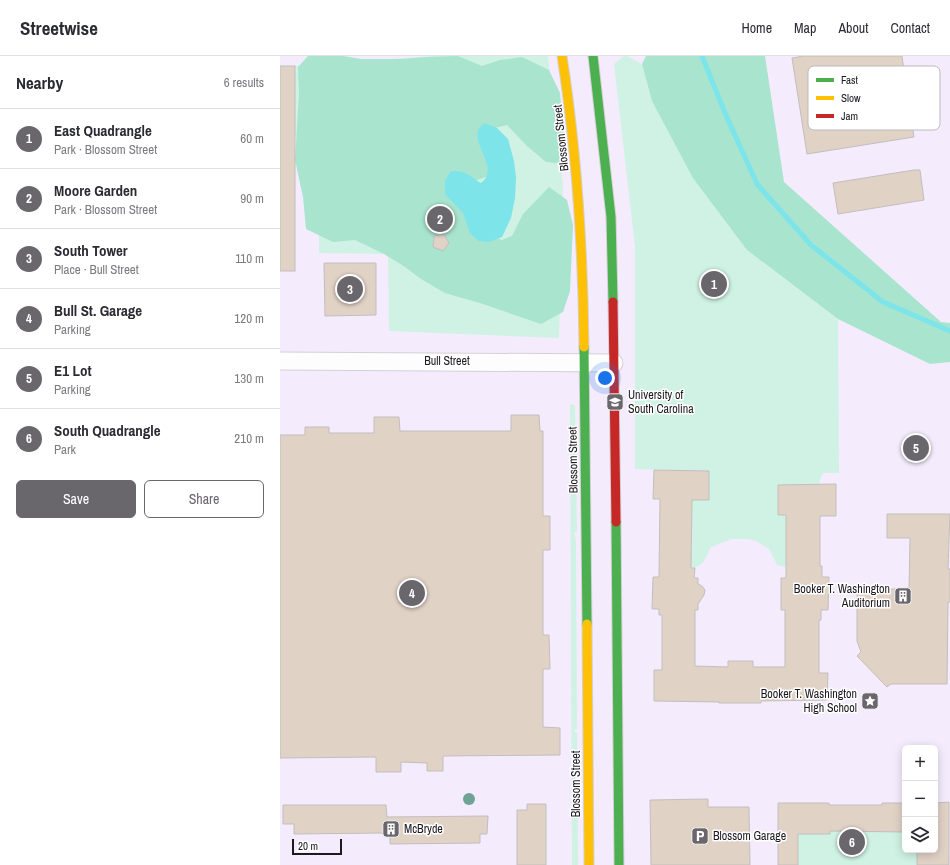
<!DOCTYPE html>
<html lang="en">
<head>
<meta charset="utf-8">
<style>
  body { margin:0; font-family:"Archivo Narrow",sans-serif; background:#f7f7f7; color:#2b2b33 }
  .controls { position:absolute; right:12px; bottom:12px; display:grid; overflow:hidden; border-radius:6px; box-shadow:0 2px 10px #0003 }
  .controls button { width:36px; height:36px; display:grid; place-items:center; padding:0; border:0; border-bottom:1px solid #e1e1e2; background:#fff; color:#2b2b33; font:20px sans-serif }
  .scale { position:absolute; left:12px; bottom:10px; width:50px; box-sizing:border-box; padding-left:4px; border:2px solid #1c191f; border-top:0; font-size:11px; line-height:14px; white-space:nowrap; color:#1c191f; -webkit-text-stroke:3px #fff; paint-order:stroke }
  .you { position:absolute; left:325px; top:322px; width:14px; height:14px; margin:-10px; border:3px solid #fff; border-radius:50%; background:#1a73e8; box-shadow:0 0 0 6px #1a73e833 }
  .badge { display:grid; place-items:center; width:26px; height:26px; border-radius:50%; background:#69666c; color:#fff; font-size:13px; font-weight:700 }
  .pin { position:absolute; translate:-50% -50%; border:2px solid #fff; box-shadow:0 1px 4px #0006 }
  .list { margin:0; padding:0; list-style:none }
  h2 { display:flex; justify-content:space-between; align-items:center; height:52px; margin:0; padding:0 16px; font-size:17px }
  h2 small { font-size:13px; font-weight:400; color:#7c7c81 }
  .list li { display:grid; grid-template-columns:26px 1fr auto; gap:12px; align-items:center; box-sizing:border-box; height:60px; padding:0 16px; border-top:1px solid #e1e1e2 }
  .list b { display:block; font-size:15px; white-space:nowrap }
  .list p { margin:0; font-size:13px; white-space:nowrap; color:#7c7c81 }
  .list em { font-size:13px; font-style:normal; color:#7c7c81 }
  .actions { display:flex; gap:8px; padding:12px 16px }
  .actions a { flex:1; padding:9px 0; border:1px solid #69666c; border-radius:6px; text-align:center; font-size:14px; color:#69666c }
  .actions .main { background:#69666c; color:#fff }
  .icon { flex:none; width:22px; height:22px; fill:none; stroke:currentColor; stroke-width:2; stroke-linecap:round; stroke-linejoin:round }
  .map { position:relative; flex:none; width:670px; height:809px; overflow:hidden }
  header { display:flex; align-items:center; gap:24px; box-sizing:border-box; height:56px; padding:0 20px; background:#fff; border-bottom:1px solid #e1e1e2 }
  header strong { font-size:19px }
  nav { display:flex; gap:22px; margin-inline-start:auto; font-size:14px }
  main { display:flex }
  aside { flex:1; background:#fff }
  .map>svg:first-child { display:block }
  .built { fill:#f4ecfc; fill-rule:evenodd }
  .green { fill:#cff2e4 }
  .forest { fill:#a8e4ce }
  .water { fill:#7de4ea }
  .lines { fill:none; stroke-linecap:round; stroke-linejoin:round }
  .stream { stroke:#7de4ea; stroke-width:5 }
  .building { fill:#e1d2c6; stroke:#c2bebf }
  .street-casing { stroke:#d3d0d5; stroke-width:19 }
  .fast-casing { stroke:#d3d0d5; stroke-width:11 }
  .slow-casing { stroke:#d3d0d5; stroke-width:11 }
  .jam-casing { stroke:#d3d0d5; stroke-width:11 }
  .street { stroke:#fefdfe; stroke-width:17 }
  .fast { stroke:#4caf50; stroke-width:9 }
  .slow { stroke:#ffc107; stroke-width:9 }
  .jam { stroke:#c62828; stroke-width:9 }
  .tree { fill:#6fa396 }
  .labels { text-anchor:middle; stroke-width:3; stroke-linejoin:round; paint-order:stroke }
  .street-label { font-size:12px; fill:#1c191f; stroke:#fff }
  .poi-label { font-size:12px; fill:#1c191f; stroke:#fff; text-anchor:start }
  .key { fill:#fff; stroke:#bbbabc; stroke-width:1 }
  .key-label { font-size:11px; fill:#1c191f }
</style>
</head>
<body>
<header>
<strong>Streetwise</strong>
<nav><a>Home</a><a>Map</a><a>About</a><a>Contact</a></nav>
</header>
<main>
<aside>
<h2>Nearby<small>6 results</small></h2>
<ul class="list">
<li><span class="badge">1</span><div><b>East Quadrangle</b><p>Park · Blossom Street</p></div><em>60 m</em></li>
<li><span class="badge">2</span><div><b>Moore Garden</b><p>Park · Blossom Street</p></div><em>90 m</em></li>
<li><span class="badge">3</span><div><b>South Tower</b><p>Place · Bull Street</p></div><em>110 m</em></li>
<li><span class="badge">4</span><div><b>Bull St. Garage</b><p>Parking</p></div><em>120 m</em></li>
<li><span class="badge">5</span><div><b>E1 Lot</b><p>Parking</p></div><em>130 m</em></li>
<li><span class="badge">6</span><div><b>South Quadrangle</b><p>Park</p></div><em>210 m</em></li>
</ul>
<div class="actions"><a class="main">Save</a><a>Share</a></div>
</aside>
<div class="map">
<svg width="670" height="809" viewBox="0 0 670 809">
  <rect width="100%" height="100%" fill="#f7f4fa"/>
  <path class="built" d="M0 0H670V809H0ZM625 692H655V794H625Z"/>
  <g class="green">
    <polygon points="153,0 268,0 283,129 279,282 109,275 108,198 39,197 39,83 15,81 15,10"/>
    <path d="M344 0H347L362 8 372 45 467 194 558 263 559 417H543L538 429H498V459H506V511L497 509 489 493 476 485 467 483H452L431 491C426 501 424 511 411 512L412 444 429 415 355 413V191L334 8Z"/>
    <polygon points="290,348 295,349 297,476 294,476 296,484 297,673 294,673 295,676 297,677 298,809 292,809"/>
    <polygon points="550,775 625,776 625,794 637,794 637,809 518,809 518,778 549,778"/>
  </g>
  <g class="forest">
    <polygon points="28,0 63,0 81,3 122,3 147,1 178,0 202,10 220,4 242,1 269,14 280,37 286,108 266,106 247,90 227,69 215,72 209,120 197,124 186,130 210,179 222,184 232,180 243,158 269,131 287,144 293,169 290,235 283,256 261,268 200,247 165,237 141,223 125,211 104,198 75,184 53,186 26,173 23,141 15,104 19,38 18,11"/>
    <polygon points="366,0 485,0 504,126 661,266 670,267 670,306 650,308 558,263 467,194 413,122 372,45 362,8"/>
  </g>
  <path class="water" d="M204 67 217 72 228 83 234 105 236 122 235 142 231 162 222 181 209 186 199 185 190 177 183 157 165 138V125L170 116C184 112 190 121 201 127 217 115 200 97 198 83 197 80 198 77 198 74Z"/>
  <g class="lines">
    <polyline class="stream" points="422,0 445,57 477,128 531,189 603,246 670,275"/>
  </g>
  <g class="building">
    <polygon points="523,0 622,0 634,81 527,98 512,2"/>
    <rect x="0" y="10" width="15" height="205"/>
    <polygon points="634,114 640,114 644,144 558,158 553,127"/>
    <polygon points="164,178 169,187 163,195 153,191 154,180"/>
    <polygon points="44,207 96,207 96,259 45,260"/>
    <polygon points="231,359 259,359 260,375 263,375 263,460 270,460 270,494 263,494 263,579 269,579 270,613 263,613 263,671 280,672 280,699 163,700 163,715 147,715 147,707 121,706 121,716 96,716 96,701 0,702 0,379 25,379 25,371 49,371 49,377 94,377 94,361 119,361 120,375 231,375"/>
    <polygon points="374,414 429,415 429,444 412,444 411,512 415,512 414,522 418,522 418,528 422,530 425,534 424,539 418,548 418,554 415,554 415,610 448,611 448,605 473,605 473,611 505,611 505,554 501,554 501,522 506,522 506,459 498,459 498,429 556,428 556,460 540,460 540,510 542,510 542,521 549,521 548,554 541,554 541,564 539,564 539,617 548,617 547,644 481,645 481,647 439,647 439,646 374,645 374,614 382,614 382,559 379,559 379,553 372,553 373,521 379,521 380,443 373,443"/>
    <polygon points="607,458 670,458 668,513 670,513 670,546 668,546 667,628 611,628 607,631 577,600 581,596 577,585 577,533 629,533 630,482 607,482"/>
    <polygon points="428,743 428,751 469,751 470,809 371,809 370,744"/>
    <polygon points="669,746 669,809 637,809 637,794 655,794 655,747"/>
    <polygon points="498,747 549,747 549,749 602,749 602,747 625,747 625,776 550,775 550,778 518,778 518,809 498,809"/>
    <polygon points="247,748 266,748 266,809 237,809 237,754 247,754"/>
    <polygon points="3,749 106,749 107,761 208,760 207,778 200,778 200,787 110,788 110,779 103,779 103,777 14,778 14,768 3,768"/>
  </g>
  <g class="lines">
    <defs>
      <polyline id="street" points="0,305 334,307"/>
      <g id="fast">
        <polyline points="313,0 331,161 333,246"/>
        <polyline points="304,291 307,568"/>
        <polyline points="336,466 339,809"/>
      </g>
      <g id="slow">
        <path d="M282 0C297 97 303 194 304 291"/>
        <polyline points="307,568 309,809"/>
      </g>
      <polyline id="jam" points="333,246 336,466"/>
    </defs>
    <use href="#street" class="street-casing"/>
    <use href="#fast" class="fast-casing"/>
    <use href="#slow" class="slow-casing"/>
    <use href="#jam" class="jam-casing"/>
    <use href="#street" class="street"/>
    <use href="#fast" class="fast"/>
    <use href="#slow" class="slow"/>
    <use href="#jam" class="jam"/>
  </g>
  <circle class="tree" cx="189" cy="743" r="6"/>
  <defs>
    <symbol id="university-square" viewBox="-11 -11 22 22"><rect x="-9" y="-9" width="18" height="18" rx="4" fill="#69666c" stroke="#fff"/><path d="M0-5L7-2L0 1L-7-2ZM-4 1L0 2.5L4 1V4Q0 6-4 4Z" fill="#fff"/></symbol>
    <symbol id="building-square" viewBox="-11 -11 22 22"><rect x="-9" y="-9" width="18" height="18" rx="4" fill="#69666c" stroke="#fff"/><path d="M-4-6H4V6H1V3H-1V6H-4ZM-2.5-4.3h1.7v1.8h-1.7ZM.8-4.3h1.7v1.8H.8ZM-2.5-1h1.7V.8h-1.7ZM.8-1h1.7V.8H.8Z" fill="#fff"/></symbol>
    <symbol id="sight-square" viewBox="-11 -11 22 22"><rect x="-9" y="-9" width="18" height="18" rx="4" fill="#69666c" stroke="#fff"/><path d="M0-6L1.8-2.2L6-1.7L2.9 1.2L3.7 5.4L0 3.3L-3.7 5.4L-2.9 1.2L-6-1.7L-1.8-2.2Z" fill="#fff"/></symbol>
    <symbol id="parking-square" viewBox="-11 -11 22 22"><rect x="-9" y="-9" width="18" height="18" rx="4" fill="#69666c" stroke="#fff"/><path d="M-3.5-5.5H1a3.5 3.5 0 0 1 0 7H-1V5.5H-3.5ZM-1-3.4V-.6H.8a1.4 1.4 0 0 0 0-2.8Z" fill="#fff"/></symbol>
  </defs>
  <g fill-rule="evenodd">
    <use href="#university-square" x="325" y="336" width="20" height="20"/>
    <use href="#building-square" x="613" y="530" width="20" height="20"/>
    <use href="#sight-square" x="580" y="635" width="20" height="20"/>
    <use href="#building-square" x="101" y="763" width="20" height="20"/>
    <use href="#parking-square" x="410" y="770" width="20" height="20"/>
  </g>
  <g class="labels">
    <g class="street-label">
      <text transform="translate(281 82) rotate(-96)" y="4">Blossom Street</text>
      <text x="167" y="309">Bull Street</text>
      <text transform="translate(293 404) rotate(-91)" y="4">Blossom Street</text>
      <text transform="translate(296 728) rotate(-90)" y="4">Blossom Street</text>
    </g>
    <g class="poi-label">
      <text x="348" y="343">University of<tspan x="348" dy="14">South Carolina</tspan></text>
      <text x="610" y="537" text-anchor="end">Booker T. Washington<tspan x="610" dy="14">Auditorium</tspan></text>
      <text x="577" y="642" text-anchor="end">Booker T. Washington<tspan x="577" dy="14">High School</tspan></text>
      <text x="124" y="777">McBryde</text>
      <text x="433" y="784">Blossom Garage</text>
    </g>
  </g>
  <rect x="528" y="10" width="132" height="64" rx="6" class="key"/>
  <rect x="536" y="22" width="18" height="4" fill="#4caf50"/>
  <rect x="536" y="40" width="18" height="4" fill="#ffc107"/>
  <rect x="536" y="58" width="18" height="4" fill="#c62828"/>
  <g class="key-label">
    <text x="561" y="28">Fast</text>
    <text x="561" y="46">Slow</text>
    <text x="561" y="64">Jam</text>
  </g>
</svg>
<div class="controls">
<button>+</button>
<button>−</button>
<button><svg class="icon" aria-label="layers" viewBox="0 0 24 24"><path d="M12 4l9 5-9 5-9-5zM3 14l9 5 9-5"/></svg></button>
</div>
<div class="scale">20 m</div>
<div class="you"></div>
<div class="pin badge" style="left:434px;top:228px">1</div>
<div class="pin badge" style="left:160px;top:163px">2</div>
<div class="pin badge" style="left:70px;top:233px">3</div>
<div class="pin badge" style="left:132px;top:537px">4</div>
<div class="pin badge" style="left:636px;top:392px">5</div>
<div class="pin badge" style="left:572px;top:786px">6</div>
</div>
</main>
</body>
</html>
